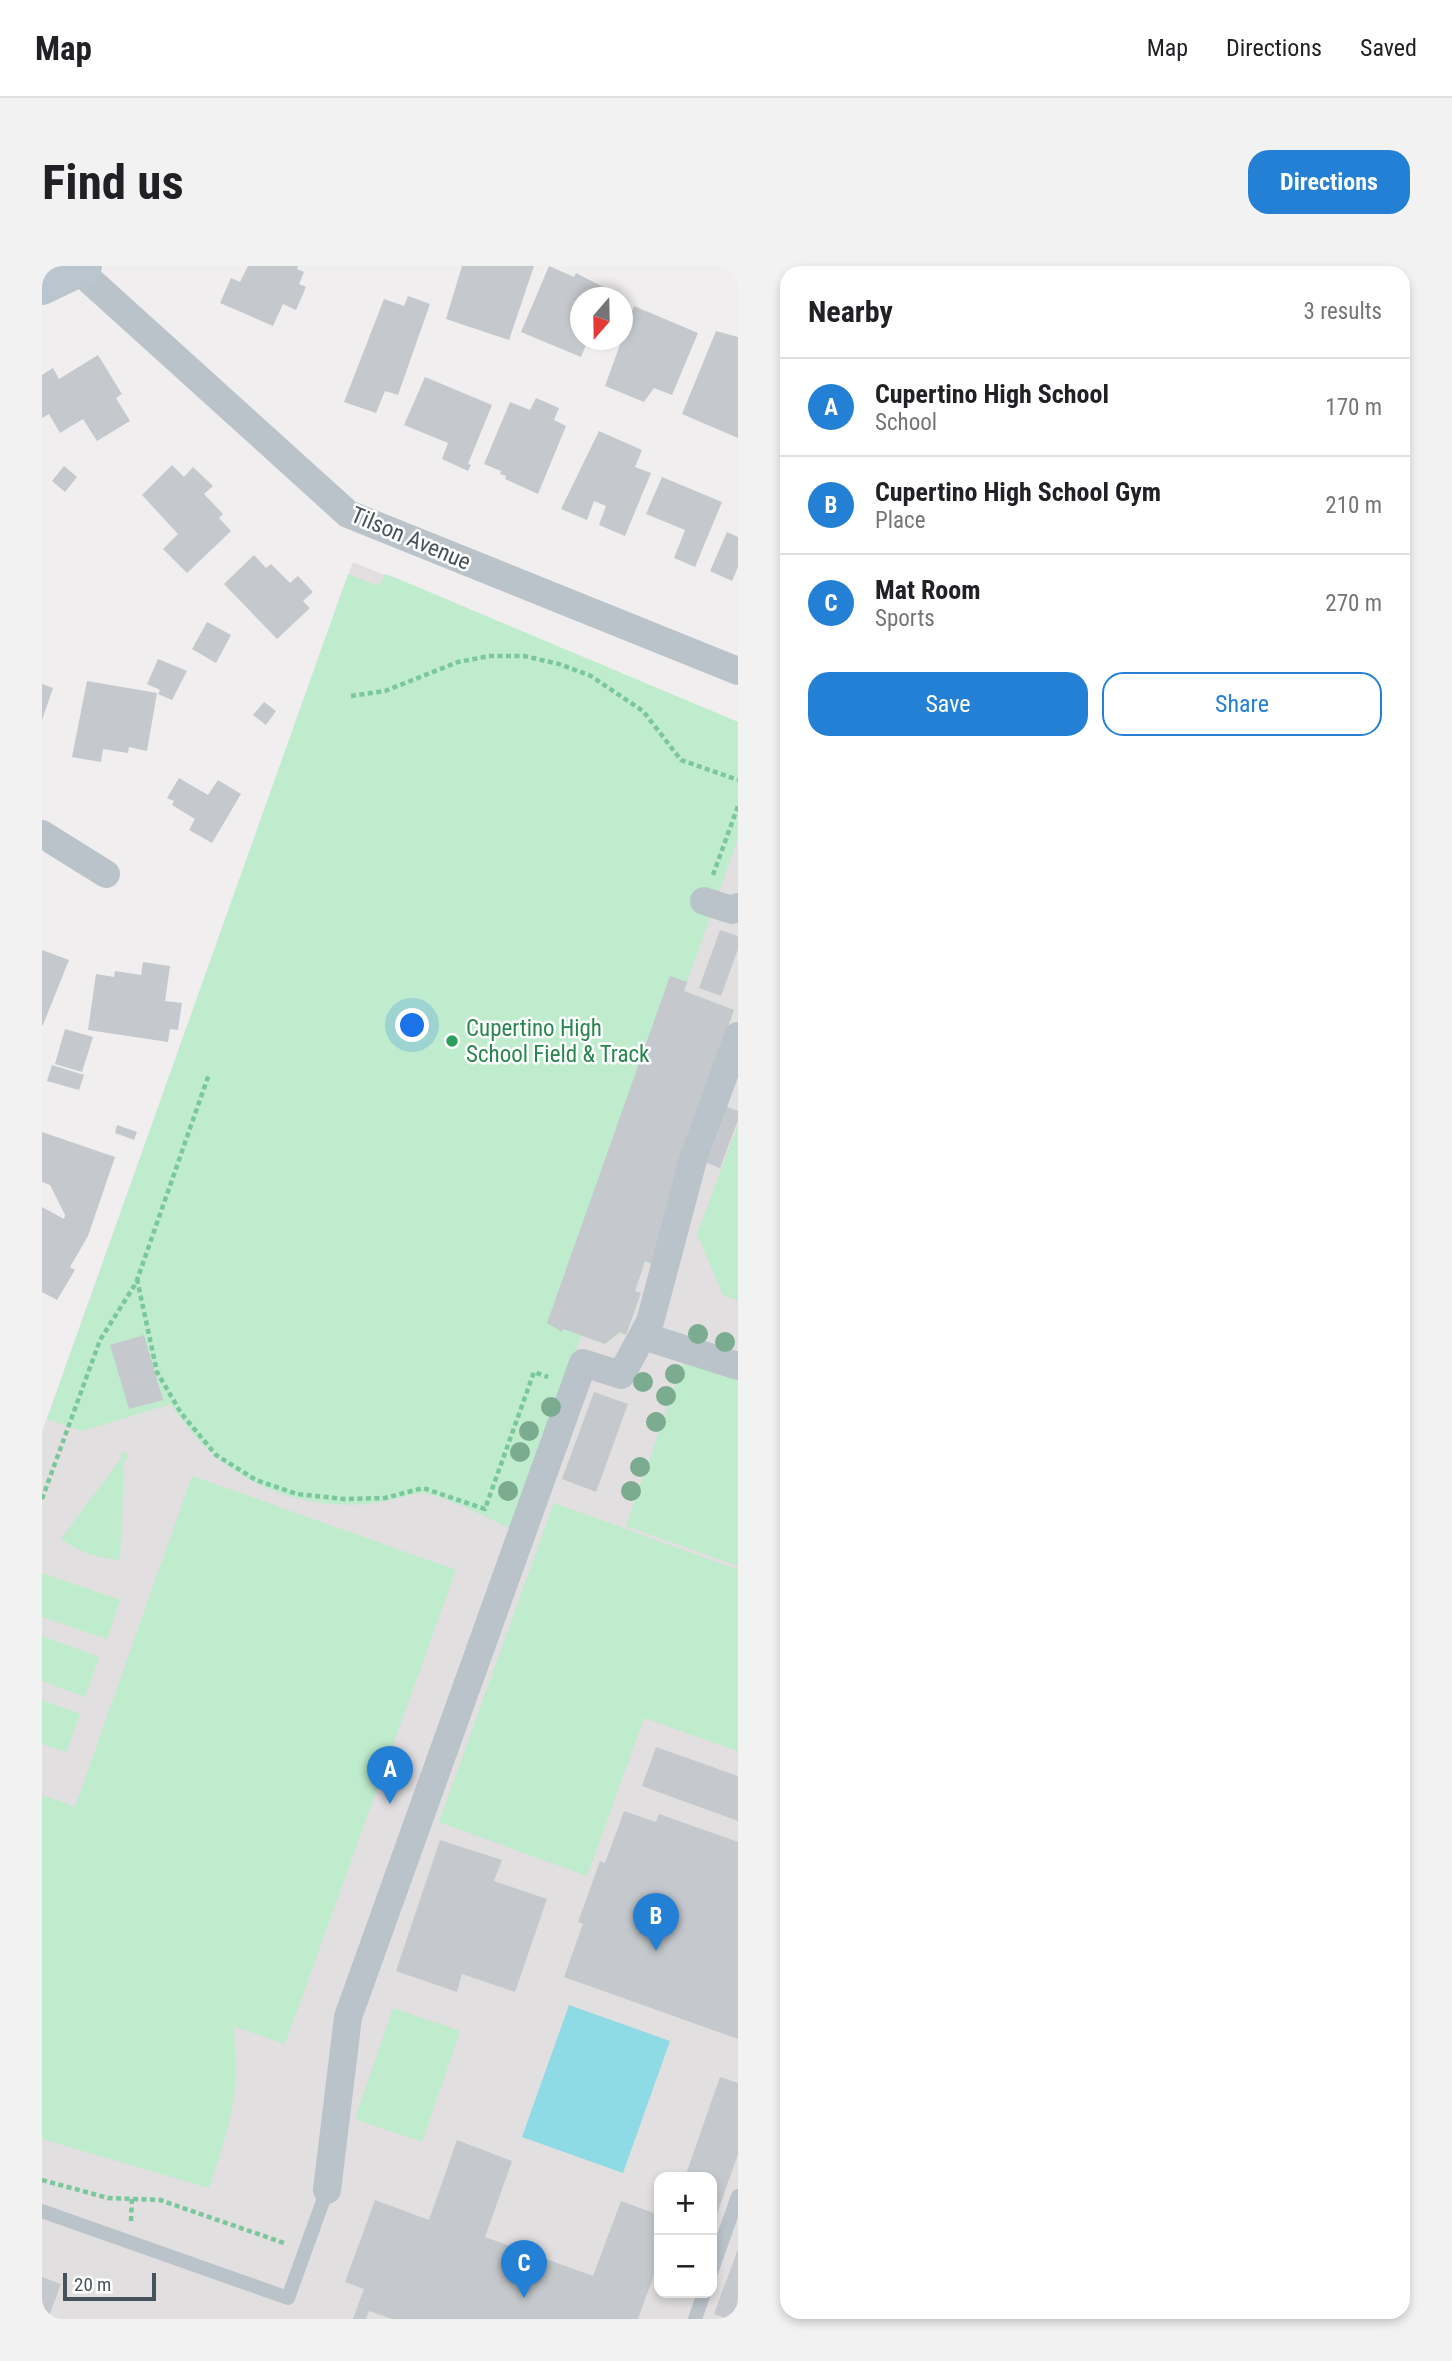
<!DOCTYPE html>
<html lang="en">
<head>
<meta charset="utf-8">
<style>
  body { margin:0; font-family:"Roboto Condensed",sans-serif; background:#f2f2f2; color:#202124 }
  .controls { position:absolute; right:21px; bottom:21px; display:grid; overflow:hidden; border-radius:14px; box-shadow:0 4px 10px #0003 }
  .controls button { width:63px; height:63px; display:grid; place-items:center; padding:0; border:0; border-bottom:2px solid #e0e0e0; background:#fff; color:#202124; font:35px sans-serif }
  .compass { position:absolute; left:528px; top:21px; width:63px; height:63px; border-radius:50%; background:#fff; box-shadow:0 4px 10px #0003; rotate:200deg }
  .scale { position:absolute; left:21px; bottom:18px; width:93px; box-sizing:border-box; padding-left:7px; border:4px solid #47535a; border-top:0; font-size:19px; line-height:24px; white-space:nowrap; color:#47535a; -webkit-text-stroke:5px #fff; paint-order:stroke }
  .you { position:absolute; left:371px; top:760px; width:24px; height:24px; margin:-18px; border:5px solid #fff; border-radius:50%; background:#1a73e8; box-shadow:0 0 0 10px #1a73e833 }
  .badge { display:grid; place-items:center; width:46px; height:46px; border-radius:50%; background:#2480d4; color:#fff; font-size:23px; font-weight:700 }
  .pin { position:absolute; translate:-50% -58px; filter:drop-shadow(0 2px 4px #0008) }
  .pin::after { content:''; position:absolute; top:37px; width:24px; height:21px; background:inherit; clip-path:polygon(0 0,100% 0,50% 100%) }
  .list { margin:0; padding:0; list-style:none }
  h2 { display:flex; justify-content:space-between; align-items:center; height:91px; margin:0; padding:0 28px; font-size:30px }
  h2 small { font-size:23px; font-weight:400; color:#757577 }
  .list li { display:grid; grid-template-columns:46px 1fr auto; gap:21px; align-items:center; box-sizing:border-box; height:98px; padding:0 28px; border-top:2px solid #e0e0e0 }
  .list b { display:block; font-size:26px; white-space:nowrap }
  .list p { margin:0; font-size:23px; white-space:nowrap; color:#757577 }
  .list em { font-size:23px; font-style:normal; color:#757577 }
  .actions { display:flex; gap:14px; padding:21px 28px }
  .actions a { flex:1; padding:16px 0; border:2px solid #2480d4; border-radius:21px; text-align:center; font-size:24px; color:#2480d4 }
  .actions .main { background:#2480d4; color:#fff }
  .map { position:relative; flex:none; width:696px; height:2053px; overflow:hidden; border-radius:21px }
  header { display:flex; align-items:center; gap:42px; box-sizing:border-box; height:98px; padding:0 35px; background:#fff; border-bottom:2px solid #e0e0e0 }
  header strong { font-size:33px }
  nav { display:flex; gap:38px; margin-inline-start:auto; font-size:24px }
  .intro { display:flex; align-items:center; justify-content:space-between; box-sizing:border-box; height:168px; padding:0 42px }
  h1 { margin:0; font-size:49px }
  .button { padding:18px 32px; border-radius:21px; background:#2480d4; color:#fff; font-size:24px; font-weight:700 }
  main { display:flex; gap:42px; padding:0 42px }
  aside { flex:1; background:#fff; border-radius:21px; box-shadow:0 4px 10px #0003 }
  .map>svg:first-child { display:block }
  .education { fill:#e1dfdf; fill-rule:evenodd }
  .green { fill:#beeccc }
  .water { fill:#8edbe6 }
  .building { fill:#c5c9cd }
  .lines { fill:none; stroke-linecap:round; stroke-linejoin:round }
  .path { stroke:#79c79a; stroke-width:4.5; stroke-dasharray:5 3.5; stroke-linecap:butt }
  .lane { stroke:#bac3ca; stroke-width:14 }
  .street { stroke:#bac3ca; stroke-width:28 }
  .secondary { stroke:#bac6cf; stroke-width:38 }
  .tree { fill:#7cac8f }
  .leisure-dot { fill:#2e9e5b; stroke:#fff; stroke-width:2.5 }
  .labels { text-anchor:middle; stroke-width:5; stroke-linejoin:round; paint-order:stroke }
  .street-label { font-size:23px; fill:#47535a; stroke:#fff }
  .leisure-label { font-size:23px; fill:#27864d; stroke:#fff; text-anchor:start }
</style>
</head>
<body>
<header>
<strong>Map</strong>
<nav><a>Map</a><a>Directions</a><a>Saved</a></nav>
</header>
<div class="intro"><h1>Find us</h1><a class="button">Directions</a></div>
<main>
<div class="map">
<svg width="696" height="2053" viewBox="0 0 696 2053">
  <rect width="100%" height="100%" fill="#f0eeee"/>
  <path class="education" d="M311 296 696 456V2053H0V1166ZM617 1911H670V2027H617Z"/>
  <g class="green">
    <path d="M306 308 337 320 343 308 354 312 696 456V572L642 725 692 744 644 880 610 998 603 996 593 1024 584 1069 578 1067 563 1078 539 1070 471 1263C444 1252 409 1232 381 1227 374 1226 337 1238 324 1238 243 1244 172 1207 129 1138L40 1165 5 1153Z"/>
    <polygon points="696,859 696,1035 681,1029 655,968"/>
    <polygon points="641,1097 696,1114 696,1300 584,1260"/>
    <path d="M80 1185 87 1190 82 1196 78 1294C56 1292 37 1286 19 1273L78 1194Z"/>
    <path d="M150 1210 414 1304 243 1778 191 1760C199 1827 188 1859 167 1922L0 1873V1529L33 1541Z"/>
    <polygon points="512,1237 696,1304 696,1485 602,1452 545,1610 397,1556"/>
    <polygon points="0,1307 78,1334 65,1373 0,1351"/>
    <polygon points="0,1370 57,1391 43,1431 0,1415"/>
    <polygon points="0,1434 38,1448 24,1486 0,1478"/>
    <polygon points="351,1742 418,1765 380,1876 313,1853"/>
  </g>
  <polygon class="water" points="527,1739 628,1775 581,1907 480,1871"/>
  <g class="building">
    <polygon points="206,0 256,0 255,3 262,6 257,18 264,21 254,44 241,38 231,60 178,37 189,12 198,16"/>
    <polygon points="420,0 492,0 467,74 404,53"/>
    <polygon points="507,0 532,11 534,7 567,24 564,32 538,32 538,74 563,74 560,80 546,74 539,91 479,66"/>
    <polygon points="366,30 388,38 356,129 343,125 334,147 302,136 342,33 362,40"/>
    <polygon points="592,40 656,67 630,129 612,122 602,136 563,120"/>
    <polygon points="674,65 696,71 696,172 640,148"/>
    <polygon points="56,89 80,128 74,132 88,155 55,175 41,153 18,167 7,148 0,152 0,109 11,102 17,113"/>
    <polygon points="383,111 450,139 426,198 429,199 426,205 400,193 406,177 362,159"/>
    <polygon points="494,132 517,142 512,154 524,160 496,228 463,213 464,210 458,208 459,205 442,198 468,136 488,144"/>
    <polygon points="557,165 600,184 593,201 609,207 583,270 557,259 564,240 552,235 545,254 519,243"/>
    <polygon points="130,199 142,211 151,201 171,220 162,228 181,248 177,252 189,265 145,307 121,283 136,268 100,229"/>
    <polygon points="22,200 35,211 23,226 10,215"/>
    <polygon points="620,211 680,236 653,301 632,292 643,264 604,248"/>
    <polygon points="685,266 696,271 696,301 690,315 668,305"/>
    <polygon points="212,289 224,302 229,298 248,317 256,310 271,326 261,335 268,342 235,373 182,318"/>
    <polygon points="165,356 189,369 174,397 150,383"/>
    <polygon points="116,393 145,405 130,434 116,428 118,424 105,418"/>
    <polygon points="45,415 115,427 105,485 87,481 86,487 61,483 59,496 30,491"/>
    <polygon points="0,418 11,422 0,454"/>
    <polygon points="222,436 234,445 224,459 211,449"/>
    <polygon points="137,512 166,529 176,514 199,528 170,577 147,564 153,553 130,539 132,535 125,532"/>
    <polygon points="678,664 696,670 696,683 679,730 657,722"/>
    <polygon points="0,684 27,694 1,759 0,759"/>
    <polygon points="101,696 128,700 123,735 140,737 136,764 128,763 126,776 46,764 54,708 72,711 73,705 99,709"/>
    <polygon points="628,710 645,716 642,725 692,744 644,880 610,998 603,995 593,1025 599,1027 584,1069 578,1066 563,1078 521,1063 520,1066 505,1057"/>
    <polygon points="23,763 51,771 40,806 13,798"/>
    <polygon points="10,799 42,809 37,824 5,815"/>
    <polygon points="685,841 696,845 696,854 678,902 665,897"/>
    <polygon points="75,859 95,866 92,874 73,867"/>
    <polygon points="0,866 73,891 46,970 28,1001 33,1004 15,1034 0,1026 0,941 22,953 23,949 8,919 0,916"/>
    <polygon points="102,1069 121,1134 87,1143 68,1079"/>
    <polygon points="552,1126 586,1138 554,1226 520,1213"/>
    <polygon points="614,1481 696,1510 696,1555 600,1520"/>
    <polygon points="582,1545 614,1556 617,1548 696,1576 696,1773 522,1711 541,1658 536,1656 558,1595 563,1597"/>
    <polygon points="398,1574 460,1594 452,1615 505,1633 473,1726 420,1708 415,1726 354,1705"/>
    <polygon points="678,1811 696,1817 696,1888 670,1962 670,1911 643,1911"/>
    <polygon points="415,1874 470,1895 443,1971 551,2010 579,1935 617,1949 617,1995 596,2053 350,2053 327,2045 324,2053 311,2053 322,2023 303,2016 333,1934 387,1954"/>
    <polygon points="696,1983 696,2053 686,2053 672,2048"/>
    <polygon points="0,2011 19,2018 6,2053 0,2053"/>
  </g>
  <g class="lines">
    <g class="path">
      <polyline points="309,430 343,425 416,396 448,390 482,390 517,398 549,410 601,445 639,494 696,514"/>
      <polyline points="671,609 696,540"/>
      <polyline points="95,1013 115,1106 139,1147 174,1189 214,1214 255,1228 302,1233 343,1232 381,1222 443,1243 492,1106 506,1111"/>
      <polyline points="0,1233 58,1074 94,1017 167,808"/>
      <polyline points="0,1914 66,1932 118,1934 242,1977"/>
      <polyline points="89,1955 90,1932"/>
    </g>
    <g class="lane">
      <polyline points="0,1945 246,2032 285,1924"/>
      <polyline points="670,2004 696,1930"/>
      <polyline points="653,2053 662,2027"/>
    </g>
    <g class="street">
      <polyline points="32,0 306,248 696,405"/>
      <polyline points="0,568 64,608"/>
      <polyline points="662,635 690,644 696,641"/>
      <polyline points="601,1070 696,1100"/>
      <polyline points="285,1924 306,1751 541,1097 579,1109 608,1056 651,894 696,770"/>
    </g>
    <polyline class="secondary" points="0,20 41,0"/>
  </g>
  <g class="tree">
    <circle cx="656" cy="1068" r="10"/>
    <circle cx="683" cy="1076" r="10"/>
    <circle cx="633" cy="1108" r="10"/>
    <circle cx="601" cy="1116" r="10"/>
    <circle cx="624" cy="1130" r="10"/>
    <circle cx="509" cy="1141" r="10"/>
    <circle cx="614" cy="1156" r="10"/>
    <circle cx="487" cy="1165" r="10"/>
    <circle cx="478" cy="1186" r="10"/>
    <circle cx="598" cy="1201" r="10"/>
    <circle cx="466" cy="1225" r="10"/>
    <circle cx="589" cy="1225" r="10"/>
  </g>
  <circle class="leisure-dot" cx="410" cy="775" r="7"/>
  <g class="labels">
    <g class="street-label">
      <text transform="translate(369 272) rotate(23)" y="8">Tilson Avenue</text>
    </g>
    <g class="leisure-label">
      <text x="424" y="770">Cupertino High<tspan x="424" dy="26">School Field &amp; Track</tspan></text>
    </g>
  </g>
</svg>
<div class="controls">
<button>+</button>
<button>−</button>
</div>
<svg class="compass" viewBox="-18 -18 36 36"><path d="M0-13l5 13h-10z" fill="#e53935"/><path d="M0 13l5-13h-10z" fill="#757577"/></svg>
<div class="scale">20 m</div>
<div class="you"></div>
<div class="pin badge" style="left:348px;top:1538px">A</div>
<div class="pin badge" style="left:614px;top:1685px">B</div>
<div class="pin badge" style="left:482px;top:2032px">C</div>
</div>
<aside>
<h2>Nearby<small>3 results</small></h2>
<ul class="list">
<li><span class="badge">A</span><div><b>Cupertino High School</b><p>School</p></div><em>170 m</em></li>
<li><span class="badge">B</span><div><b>Cupertino High School Gym</b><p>Place</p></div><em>210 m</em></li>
<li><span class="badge">C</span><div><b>Mat Room</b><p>Sports</p></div><em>270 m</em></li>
</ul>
<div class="actions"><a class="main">Save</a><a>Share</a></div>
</aside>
</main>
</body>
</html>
